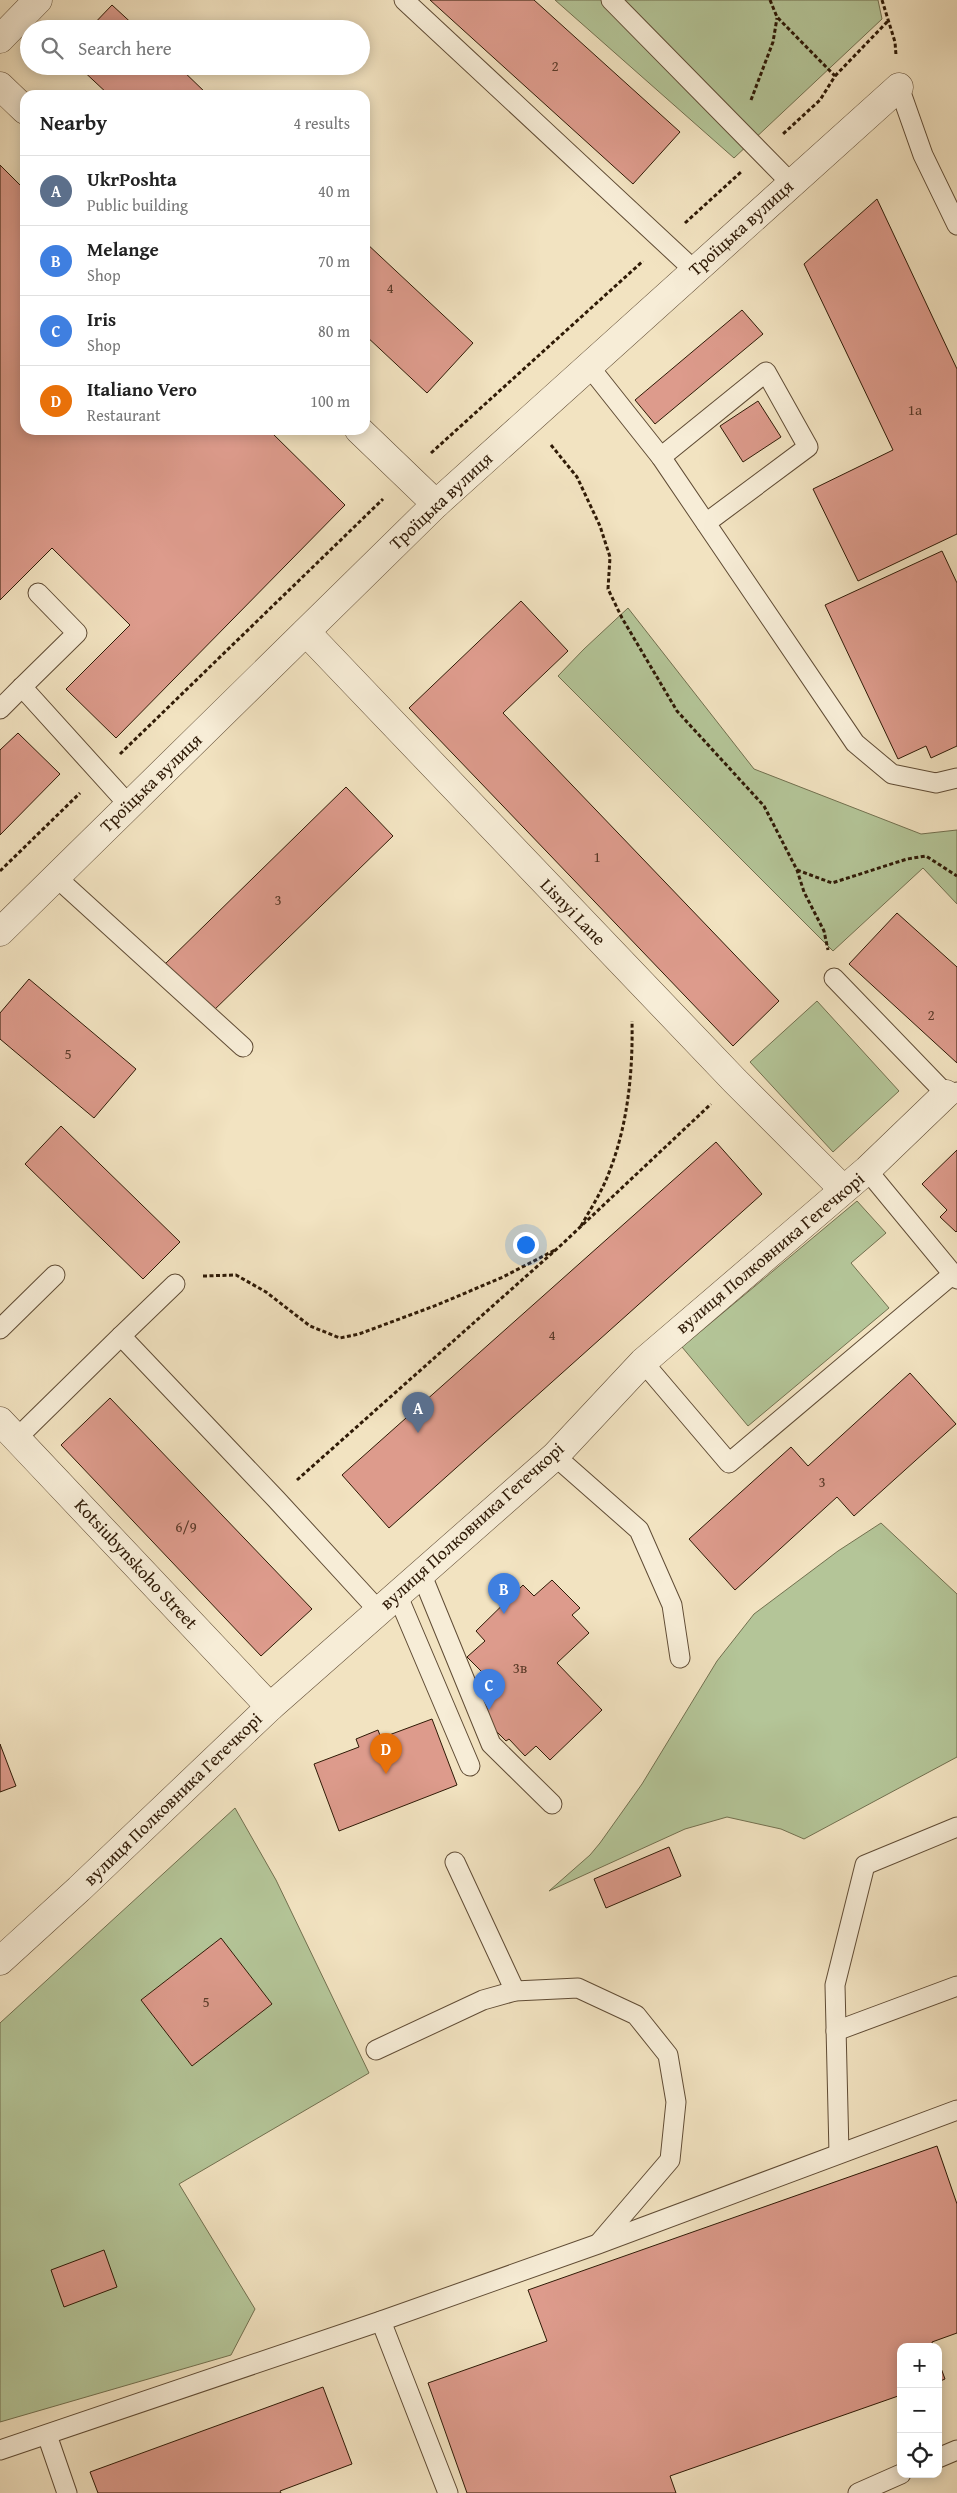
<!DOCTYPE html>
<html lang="en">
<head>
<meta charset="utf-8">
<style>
  body { margin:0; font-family:"Gentium Book Plus",serif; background:#f2f2f2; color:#222 }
  .controls { position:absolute; right:15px; bottom:15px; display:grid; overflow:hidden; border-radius:10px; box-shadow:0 2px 12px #0003 }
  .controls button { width:45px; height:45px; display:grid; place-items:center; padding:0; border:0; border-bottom:1px solid #e0e0e0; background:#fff; color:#222; font:25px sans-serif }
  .you { position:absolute; left:525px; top:1244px; width:18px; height:18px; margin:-12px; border:4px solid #fff; border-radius:50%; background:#1a73e8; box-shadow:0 0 0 8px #1a73e833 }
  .badge { display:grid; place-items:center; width:32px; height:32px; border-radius:50%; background:#db2777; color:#fff; font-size:16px; font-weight:700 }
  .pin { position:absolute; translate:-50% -41px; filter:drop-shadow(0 1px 2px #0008) }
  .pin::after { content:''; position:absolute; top:26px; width:18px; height:15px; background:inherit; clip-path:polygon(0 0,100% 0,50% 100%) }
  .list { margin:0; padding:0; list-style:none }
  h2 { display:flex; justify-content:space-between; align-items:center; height:65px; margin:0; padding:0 20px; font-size:21px }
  h2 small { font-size:16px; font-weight:400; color:#767676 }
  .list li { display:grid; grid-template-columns:32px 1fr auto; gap:15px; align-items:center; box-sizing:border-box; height:70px; padding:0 20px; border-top:1px solid #e0e0e0 }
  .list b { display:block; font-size:19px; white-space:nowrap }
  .list p { margin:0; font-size:16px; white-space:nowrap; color:#767676 }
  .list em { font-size:16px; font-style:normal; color:#767676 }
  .icon { flex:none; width:28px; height:28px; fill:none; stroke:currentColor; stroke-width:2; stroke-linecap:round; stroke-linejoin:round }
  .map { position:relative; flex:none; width:957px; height:2493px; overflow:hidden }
  .search { position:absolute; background:#fff; box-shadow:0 2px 12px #0003; left:20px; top:20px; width:350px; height:55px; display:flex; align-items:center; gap:12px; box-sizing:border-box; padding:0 18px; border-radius:28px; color:#767676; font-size:19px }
  .panel { position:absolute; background:#fff; box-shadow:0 2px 12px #0003; left:20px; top:90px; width:350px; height:345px; border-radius:15px }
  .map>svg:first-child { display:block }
  .green { fill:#b4c598; stroke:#72704f }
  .building { fill:#dd9b8c; stroke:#2f1a06 }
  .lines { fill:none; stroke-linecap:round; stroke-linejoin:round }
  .lane-casing { stroke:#604c35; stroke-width:21 }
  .street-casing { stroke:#604c35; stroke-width:29 }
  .path { stroke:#2f1a06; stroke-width:3; stroke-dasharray:4 2.5; stroke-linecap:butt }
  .lane { stroke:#f7edd7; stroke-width:19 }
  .street { stroke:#f7edd7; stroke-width:28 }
  .labels { text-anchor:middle; stroke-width:5; stroke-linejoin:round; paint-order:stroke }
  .number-label { font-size:15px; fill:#5a3a28 }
  .street-label { font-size:18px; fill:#2f1a06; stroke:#f7edd7 }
</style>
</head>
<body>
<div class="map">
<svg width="957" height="2493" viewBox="0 0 957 2493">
  <rect width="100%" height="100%" fill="#f2e3c1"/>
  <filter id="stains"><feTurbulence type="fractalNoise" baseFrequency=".004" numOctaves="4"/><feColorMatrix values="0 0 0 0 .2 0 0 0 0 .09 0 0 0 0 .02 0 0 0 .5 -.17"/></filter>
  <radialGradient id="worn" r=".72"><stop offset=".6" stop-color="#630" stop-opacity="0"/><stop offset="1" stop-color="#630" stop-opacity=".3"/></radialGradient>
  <g class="green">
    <polygon points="555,0 878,0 882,19 734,158"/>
    <polygon points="628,608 754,769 921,834 957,830 957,904 923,868 833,951 558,676 584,649"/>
    <polygon points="817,1001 899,1091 833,1152 750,1062"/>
    <polygon points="857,1201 886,1233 851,1263 889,1308 748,1426 682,1347"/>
    <polygon points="881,1523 957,1594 957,1757 804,1839 781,1829 727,1817 685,1829 549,1891 590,1855 600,1843 642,1784 717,1661 754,1614 838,1551"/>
    <polygon points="235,1808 276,1880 369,2073 179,2184 255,2309 231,2355 0,2422 0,2023"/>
  </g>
  <g class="building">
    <polygon points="430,0 534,0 680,132 633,184"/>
    <polygon points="112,5 138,29 89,29"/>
    <polygon points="78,66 178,66 208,95 109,95"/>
    <polygon points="0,165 25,190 25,430 269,430 345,505 116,738 66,689 130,625 52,548 0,600"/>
    <polygon points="877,199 957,369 957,534 858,581 813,489 893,450 804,264"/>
    <polygon points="365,242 473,343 427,393 365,335"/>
    <polygon points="742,310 763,334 655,424 635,400"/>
    <polygon points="758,401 781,437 743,462 720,426"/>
    <polygon points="942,551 957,583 957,746 931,758 926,746 898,759 825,605"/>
    <polygon points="521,601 568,651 503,713 779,1001 733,1046 409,708"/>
    <polygon points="18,733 60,774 0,835 0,750"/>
    <polygon points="346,787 393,836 211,1013 164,965"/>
    <polygon points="897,913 957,967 957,1063 849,964"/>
    <polygon points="29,979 136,1069 94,1118 0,1039 0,1013"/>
    <polygon points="61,1126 180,1242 143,1279 25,1164"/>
    <polygon points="716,1142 762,1194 389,1528 342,1475"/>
    <polygon points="957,1150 957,1231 956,1232 940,1217 947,1210 922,1184"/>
    <polygon points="910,1373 956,1424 854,1516 837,1497 735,1590 689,1539 791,1447 808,1466"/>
    <polygon points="110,1398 312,1609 261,1656 61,1445"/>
    <polygon points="552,1580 580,1608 572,1615 589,1633 557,1663 602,1710 550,1760 536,1746 525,1756 509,1739 506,1741 489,1724 477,1706 488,1696 474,1681 483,1673 467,1657 485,1641 476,1631 523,1585 534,1596"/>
    <polygon points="432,1719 457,1785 339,1831 314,1764 359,1747 356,1739 378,1730 381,1738"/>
    <polygon points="0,1744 16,1786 0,1792"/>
    <polygon points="669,1847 681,1876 606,1908 594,1879"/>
    <polygon points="221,1938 272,2004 192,2066 141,2000"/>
    <polygon points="937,2146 957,2204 957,2333 932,2342 933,2347 901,2347 901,2395 670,2476 676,2493 467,2493 428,2383 547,2341 528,2290"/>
    <polygon points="104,2250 117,2287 64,2307 51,2270"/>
    <polygon points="938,2360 945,2379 938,2382"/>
    <polygon points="323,2387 352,2464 280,2491 281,2493 98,2493 90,2472"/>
  </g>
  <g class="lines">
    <defs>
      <g id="lane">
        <polyline points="404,0 694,270"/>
        <polyline points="611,0 791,183"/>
        <polyline points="899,87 923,155 957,225"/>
        <polyline points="588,365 661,457 855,743 892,774 936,783 957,778"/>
        <polyline points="661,457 766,372 808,447 706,523"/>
        <polyline points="38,593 77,633 22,687 128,804"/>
        <polyline points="0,709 22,687"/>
        <polyline points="56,877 243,1047"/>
        <polyline points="834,978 946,1094 957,1092"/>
        <polyline points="867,1170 957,1279"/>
        <polyline points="0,1329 55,1275"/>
        <polyline points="121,1336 175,1284"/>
        <polyline points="643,1362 729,1463 953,1274"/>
        <polyline points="17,1438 121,1336 276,1499 378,1610"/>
        <polyline points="555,1456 639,1530 672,1605 680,1658"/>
        <polyline points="421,1573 491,1744 552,1804"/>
        <polyline points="397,1594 470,1766"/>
        <polyline points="455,1862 515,1991"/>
        <polyline points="836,2031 957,1986"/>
        <polyline points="376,2050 483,2000 515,1991 578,1988 636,2015 668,2055 676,2102 670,2160 599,2243"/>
        <polyline points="839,2153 835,1985 865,1865 957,1827"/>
        <polyline points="381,2321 448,2493"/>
        <polyline points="47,2435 67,2493"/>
        <polyline points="0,2450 381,2321 598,2244 957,2110"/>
        <polyline points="938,2458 957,2450"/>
        <polyline points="858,2493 901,2474"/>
      </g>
      <g id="street">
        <polyline points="0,39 38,0"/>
        <polyline points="0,86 25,110"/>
        <polyline points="359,430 436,504"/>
        <polyline points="306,632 735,1081 843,1189"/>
        <polyline points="0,932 436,504 899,87"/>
        <polyline points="0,1421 270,1707"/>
        <polyline points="0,1961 79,1889 270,1707 555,1456 643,1362 867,1170 946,1094"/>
      </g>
    </defs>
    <use href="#lane" class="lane-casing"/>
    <use href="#street" class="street-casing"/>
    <g class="path">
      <polyline points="770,0 777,17 835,76 820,100 783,134"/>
      <polyline points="882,0 895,42 896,55"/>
      <polyline points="835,76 888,21"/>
      <polyline points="751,100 773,42 777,18"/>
      <polyline points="685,223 741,172"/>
      <polyline points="551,445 577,477 600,526 610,557 608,589 622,618 677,711 764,806 797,870 804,892 824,931 828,950"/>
      <polyline points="431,453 643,261"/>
      <polyline points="120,754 383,499"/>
      <polyline points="797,870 832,883 907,859 926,856 957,876"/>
      <polyline points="0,871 80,793"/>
      <path d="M581 1226C591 1208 603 1190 610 1170 628 1123 633 1071 632 1021"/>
      <polyline points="203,1276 236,1275 266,1292 310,1326 340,1338 359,1334 437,1305 503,1277 555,1250"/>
      <polyline points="297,1480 559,1247 711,1104"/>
    </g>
    <use href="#lane" class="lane"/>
    <use href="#street" class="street"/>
  </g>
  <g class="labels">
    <g class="number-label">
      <text x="555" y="71">2</text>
      <text x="390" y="293">4</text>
      <text x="915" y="415">1а</text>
      <text x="597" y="862">1</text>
      <text x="278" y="905">3</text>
      <text x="931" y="1020">2</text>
      <text x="68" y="1059">5</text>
      <text x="552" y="1340">4</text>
      <text x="822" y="1487">3</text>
      <text x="186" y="1532">6/9</text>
      <text x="520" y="1673">3в</text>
      <text x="206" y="2007">5</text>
    </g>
    <g class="street-label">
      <text transform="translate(741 228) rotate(-42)" y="6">Троїцька вулиця</text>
      <text transform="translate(441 501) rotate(-43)" y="6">Троїцька вулиця</text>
      <text transform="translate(151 783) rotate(-44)" y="6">Троїцька вулиця</text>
      <text transform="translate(573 912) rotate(46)" y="6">Lisnyi Lane</text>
      <text transform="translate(770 1253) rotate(-40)" y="6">вулиця Полковника Гегечкорі</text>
      <text transform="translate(472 1526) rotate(-42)" y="6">вулиця Полковника Гегечкорі</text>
      <text transform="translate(136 1564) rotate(47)" y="6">Kotsiubynskoho Street</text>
      <text transform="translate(173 1799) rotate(-44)" y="6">вулиця Полковника Гегечкорі</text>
    </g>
  </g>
  <rect width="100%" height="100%" filter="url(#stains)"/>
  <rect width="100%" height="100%" fill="url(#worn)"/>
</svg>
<div class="controls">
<button>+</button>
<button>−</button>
<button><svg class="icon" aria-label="locate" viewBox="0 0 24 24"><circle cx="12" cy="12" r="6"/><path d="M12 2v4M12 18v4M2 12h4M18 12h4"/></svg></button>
</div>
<div class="you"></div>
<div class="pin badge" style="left:418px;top:1433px;background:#5c6f8a">A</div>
<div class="pin badge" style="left:504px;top:1614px;background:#3f7fe0">B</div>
<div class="pin badge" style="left:489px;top:1710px;background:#3f7fe0">C</div>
<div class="pin badge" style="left:386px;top:1774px;background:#e8710a">D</div>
<div class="search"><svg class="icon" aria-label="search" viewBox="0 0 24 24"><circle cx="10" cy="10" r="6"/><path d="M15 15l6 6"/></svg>Search here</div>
<section class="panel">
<h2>Nearby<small>4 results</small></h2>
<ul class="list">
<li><span class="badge" style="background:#5c6f8a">A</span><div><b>UkrPoshta</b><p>Public building</p></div><em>40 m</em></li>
<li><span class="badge" style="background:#3f7fe0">B</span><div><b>Melange</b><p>Shop</p></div><em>70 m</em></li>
<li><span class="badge" style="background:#3f7fe0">C</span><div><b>Iris</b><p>Shop</p></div><em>80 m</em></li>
<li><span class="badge" style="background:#e8710a">D</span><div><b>Italiano Vero</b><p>Restaurant</p></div><em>100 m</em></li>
</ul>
</section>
</div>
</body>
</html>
